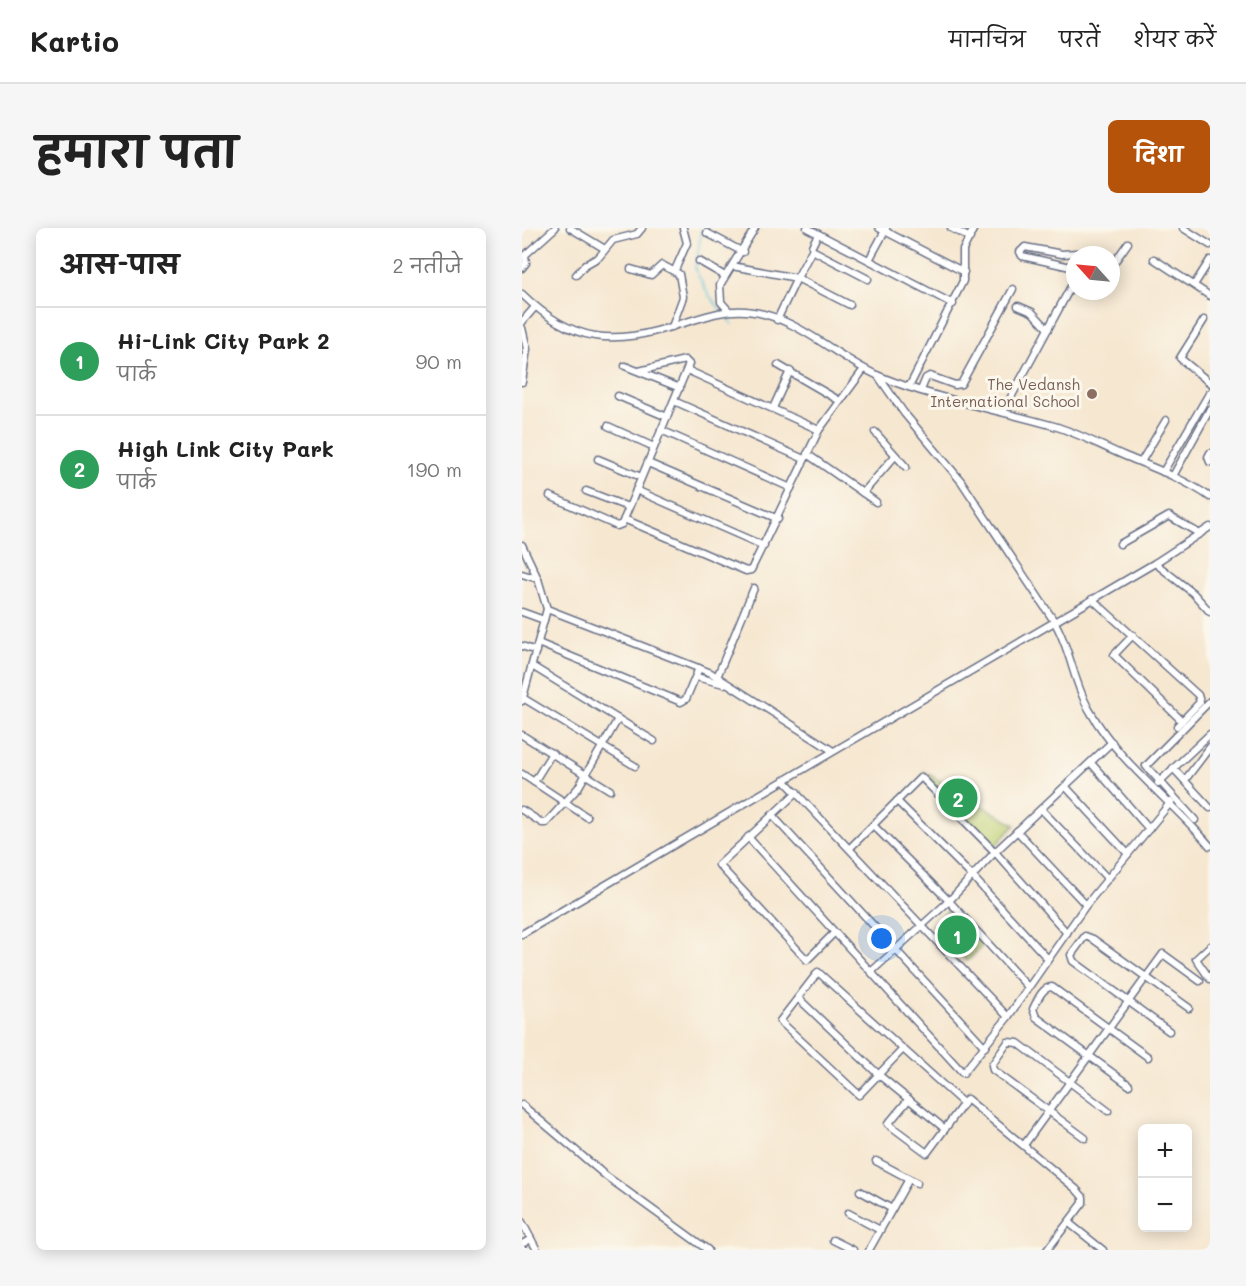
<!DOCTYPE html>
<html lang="hi">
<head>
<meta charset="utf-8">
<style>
  body { margin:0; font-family:Mali,"Playpen Sans Deva",sans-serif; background:#f6f6f6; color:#222 }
  .controls { position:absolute; right:18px; bottom:18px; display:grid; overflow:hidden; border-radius:9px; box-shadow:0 3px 15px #0003 }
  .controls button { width:54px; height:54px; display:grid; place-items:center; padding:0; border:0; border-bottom:2px solid #e0e0e0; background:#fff; color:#222; font:30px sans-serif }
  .compass { position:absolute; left:544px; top:18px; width:54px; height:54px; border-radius:50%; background:#fff; box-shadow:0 3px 15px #0003; rotate:297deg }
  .you { position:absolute; left:360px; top:711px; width:21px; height:21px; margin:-15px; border:4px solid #fff; border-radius:50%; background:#1a73e8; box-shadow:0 0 0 9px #1a73e833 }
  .badge { display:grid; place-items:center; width:39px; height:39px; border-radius:50%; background:#b45309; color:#fff; font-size:20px; font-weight:700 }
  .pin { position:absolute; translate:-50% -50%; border:3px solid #fff; box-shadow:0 2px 6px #0006 }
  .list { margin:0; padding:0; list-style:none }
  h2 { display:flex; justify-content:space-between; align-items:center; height:78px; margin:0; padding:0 24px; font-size:26px }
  h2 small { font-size:20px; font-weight:400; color:#767676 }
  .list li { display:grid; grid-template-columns:39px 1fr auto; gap:18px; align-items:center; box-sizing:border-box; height:108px; padding:0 24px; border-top:2px solid #e0e0e0 }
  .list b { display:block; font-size:22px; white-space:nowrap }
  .list p { margin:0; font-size:20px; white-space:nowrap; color:#767676 }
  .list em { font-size:20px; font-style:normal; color:#767676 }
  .map { position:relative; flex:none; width:688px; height:1022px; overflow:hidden; border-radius:9px }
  header { display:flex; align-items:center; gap:36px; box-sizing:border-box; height:84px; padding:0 30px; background:#fff; border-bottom:2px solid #e0e0e0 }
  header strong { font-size:28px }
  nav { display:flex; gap:33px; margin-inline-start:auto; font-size:21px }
  .intro { display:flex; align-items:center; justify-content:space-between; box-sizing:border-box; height:144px; padding:0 36px }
  h1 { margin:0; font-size:42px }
  .button { padding:15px 27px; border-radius:9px; background:#b45309; color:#fff; font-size:21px; font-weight:700 }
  main { display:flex; gap:36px; padding:0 36px }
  aside { flex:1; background:#fff; border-radius:9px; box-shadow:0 3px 15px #0003 }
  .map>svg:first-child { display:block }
  .green { fill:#c0d275; stroke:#6e806a; stroke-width:1.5 }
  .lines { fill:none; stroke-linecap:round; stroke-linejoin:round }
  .stream { stroke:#60c7dd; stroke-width:1.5 }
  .minor-casing { stroke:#686f86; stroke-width:9 }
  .minor { stroke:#fff; stroke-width:6 }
  .education-dot { fill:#8d6e63; stroke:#fbf7ec; stroke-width:2 }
  .labels { text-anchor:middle; stroke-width:6; stroke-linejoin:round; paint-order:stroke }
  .education-label { font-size:15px; fill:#785e54; stroke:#fbf7ec; text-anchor:end }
</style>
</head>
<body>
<header>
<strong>Kartio</strong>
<nav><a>मानचित्र</a><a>परतें</a><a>शेयर करें</a></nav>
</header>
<div class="intro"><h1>हमारा पता</h1><a class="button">दिशा</a></div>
<main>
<aside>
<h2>आस-पास<small>2 नतीजे</small></h2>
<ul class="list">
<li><span class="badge" style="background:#2e9e5b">1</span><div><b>Hi-Link City Park 2</b><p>पार्क</p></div><em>90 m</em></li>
<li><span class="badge" style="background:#2e9e5b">2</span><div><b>High Link City Park</b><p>पार्क</p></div><em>190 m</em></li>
</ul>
</aside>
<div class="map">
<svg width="688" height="1022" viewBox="0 0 688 1022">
  <rect width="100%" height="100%" fill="#fbf7ec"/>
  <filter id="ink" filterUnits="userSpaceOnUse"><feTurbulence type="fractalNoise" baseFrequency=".0167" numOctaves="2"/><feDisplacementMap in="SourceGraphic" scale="12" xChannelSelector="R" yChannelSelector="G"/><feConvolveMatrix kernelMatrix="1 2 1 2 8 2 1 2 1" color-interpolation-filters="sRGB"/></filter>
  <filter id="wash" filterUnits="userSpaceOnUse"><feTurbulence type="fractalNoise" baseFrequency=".008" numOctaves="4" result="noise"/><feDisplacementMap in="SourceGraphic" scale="24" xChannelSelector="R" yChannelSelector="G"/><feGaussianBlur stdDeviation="1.35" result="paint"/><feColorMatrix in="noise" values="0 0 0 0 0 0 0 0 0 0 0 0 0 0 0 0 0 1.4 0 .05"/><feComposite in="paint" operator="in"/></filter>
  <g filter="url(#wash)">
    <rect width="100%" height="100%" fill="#f6e7d0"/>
    <g class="green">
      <polygon points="401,543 493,597 471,620"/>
      <polygon points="426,682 461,717 445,733 410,698"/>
    </g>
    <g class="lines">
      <g class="stream">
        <polyline points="180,0 173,41 186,66 198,81"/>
        <polyline points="203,87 211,97"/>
      </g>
    </g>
  </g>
  <g filter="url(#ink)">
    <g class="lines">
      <defs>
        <g id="minor">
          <polyline points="48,0 83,21"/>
          <polyline points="285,0 431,76"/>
          <polyline points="357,0 442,44"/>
          <polyline points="429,0 448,10"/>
          <polyline points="661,0 688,17"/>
          <polyline points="185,5 221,24"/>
          <polyline points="290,18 296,6"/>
          <polyline points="632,31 688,68"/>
          <polyline points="347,32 364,1"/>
          <polyline points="177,33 203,48"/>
          <polyline points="210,38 275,50 290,22 346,51"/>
          <polyline points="589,39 606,15"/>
          <polyline points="0,40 4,35 3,27 33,0"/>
          <polyline points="553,40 500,28 498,24 503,19 540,26 555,25"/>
          <polyline points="109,41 129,47 140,37 157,46 161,69 150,99"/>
          <polyline points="153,42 165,15 161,0"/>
          <polyline points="54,47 63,37 77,29 91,12 115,6 120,0"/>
          <polyline points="672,57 688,32"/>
          <path d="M0 66C51 116 91 118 158 96 179 90 200 81 224 83 274 87 313 129 357 148 412 171 474 181 532 198 556 205 579 218 603 228 632 240 662 251 688 269"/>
          <polyline points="496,78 510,84 526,101"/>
          <polyline points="207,83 199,74 198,57 233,0"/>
          <polyline points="255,92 275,50 328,77"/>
          <polyline points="682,92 658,130 688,155"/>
          <polyline points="0,94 13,79"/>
          <polyline points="0,100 5,121 0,154"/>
          <polyline points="256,137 318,173"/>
          <polyline points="103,138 158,160"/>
          <polyline points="165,142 297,202"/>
          <path d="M356 148 382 185 439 253 532 393C549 421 551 455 568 483 597 535 650 573 688 618"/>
          <polyline points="387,159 441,53 441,22 452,0"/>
          <polyline points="399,162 404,150 408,148 433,157 439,156 491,61"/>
          <polyline points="96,168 145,189"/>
          <polyline points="152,173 282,231"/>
          <polyline points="251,180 268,143"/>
          <polyline points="481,184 553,51"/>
          <polyline points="86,198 132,219"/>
          <polyline points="139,202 269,260"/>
          <polyline points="353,204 384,239"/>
          <polyline points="688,225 686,229 688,234"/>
          <polyline points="285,226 354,274"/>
          <polyline points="76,231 119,249"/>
          <polyline points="619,234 644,192"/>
          <polyline points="126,235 256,291"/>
          <polyline points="641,244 688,164"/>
          <polyline points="651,248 688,181"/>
          <polyline points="114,262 242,318"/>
          <polyline points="64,263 106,279"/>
          <polyline points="341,265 373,228"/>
          <polyline points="28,268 95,298 100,296 167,136 163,132 117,143"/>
          <polyline points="102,291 224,343 229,342 297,202 342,141"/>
          <polyline points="598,316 647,288 678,306"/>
          <polyline points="0,317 16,351 25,381 0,473"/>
          <polyline points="633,335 671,365 688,384"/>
          <polyline points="0,346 16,351"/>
          <polyline points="570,371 676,467 678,474 655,498"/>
          <polyline points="25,381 189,445 311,523"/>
          <polyline points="0,384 22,392"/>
          <polyline points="611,407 592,427 660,493"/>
          <polyline points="16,415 159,474 164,471 177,440"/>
          <polyline points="0,418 14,423"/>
          <polyline points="10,438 132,513"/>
          <polyline points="174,449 202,456"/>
          <polyline points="195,449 232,360"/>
          <polyline points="1,470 113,538"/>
          <polyline points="0,507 88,562"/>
          <polyline points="569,535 627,601"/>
          <polyline points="651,540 688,580"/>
          <polyline points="0,546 65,589"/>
          <polyline points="262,552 486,789"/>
          <polyline points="663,552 688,519"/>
          <polyline points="12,554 30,525"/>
          <polyline points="636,555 688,506"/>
          <polyline points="544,559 606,626"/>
          <polyline points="275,564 197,637 285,732 312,705"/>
          <polyline points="375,573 451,649 526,731"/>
          <polyline points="0,582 20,595 24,595 56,560 96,491"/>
          <polyline points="520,582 586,651"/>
          <polyline points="250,587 463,819"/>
          <polyline points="673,592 624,538 688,473"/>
          <polyline points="351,597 427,673 506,759"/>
          <polyline points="495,603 564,677"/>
          <polyline points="226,609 441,845 486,789 564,677 649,574"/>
          <polyline points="328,620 399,549 473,624 545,705"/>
          <polyline points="0,706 633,335 688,299"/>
          <polyline points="688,718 674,731 688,751"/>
          <polyline points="350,743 427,673 473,624 590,514"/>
          <polyline points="276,770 357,847 423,901"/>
          <polyline points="647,803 551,733 549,727 563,708 571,711 667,780"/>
          <polyline points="381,821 337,867 258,793 296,744 442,876"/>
          <path d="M607 857 514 789 511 781C515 773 520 759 530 759L626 829"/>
          <polyline points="387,871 366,896 405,925 445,871 554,961 561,969 561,975 525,1022"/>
          <polyline points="0,877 84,948 186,1022"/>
          <polyline points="563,910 471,842 470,837 486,814 496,815 586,883"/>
          <polyline points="502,917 641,726 678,753"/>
          <polyline points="354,933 395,955"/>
          <polyline points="338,963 370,981"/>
          <polyline points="326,985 358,1002"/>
          <polyline points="0,994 15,1022"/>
          <polyline points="547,995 581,1022"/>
          <polyline points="311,1012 331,1022"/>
          <polyline points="0,1016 9,1011"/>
          <polyline points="347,1022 387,951"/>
        </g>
      </defs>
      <use href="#minor" class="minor-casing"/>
      <use href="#minor" class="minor"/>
    </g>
  </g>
  <circle class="education-dot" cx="570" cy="166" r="6"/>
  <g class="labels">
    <g class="education-label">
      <text x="558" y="162">The Vedansh<tspan x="558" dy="17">International School</tspan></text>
    </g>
  </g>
</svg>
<div class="controls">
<button>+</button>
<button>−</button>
</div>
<svg class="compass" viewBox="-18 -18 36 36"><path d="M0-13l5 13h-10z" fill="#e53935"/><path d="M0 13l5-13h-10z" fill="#767676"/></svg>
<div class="you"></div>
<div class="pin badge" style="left:435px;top:707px;background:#2e9e5b">1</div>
<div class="pin badge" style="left:436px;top:570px;background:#2e9e5b">2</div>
</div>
</main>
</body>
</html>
